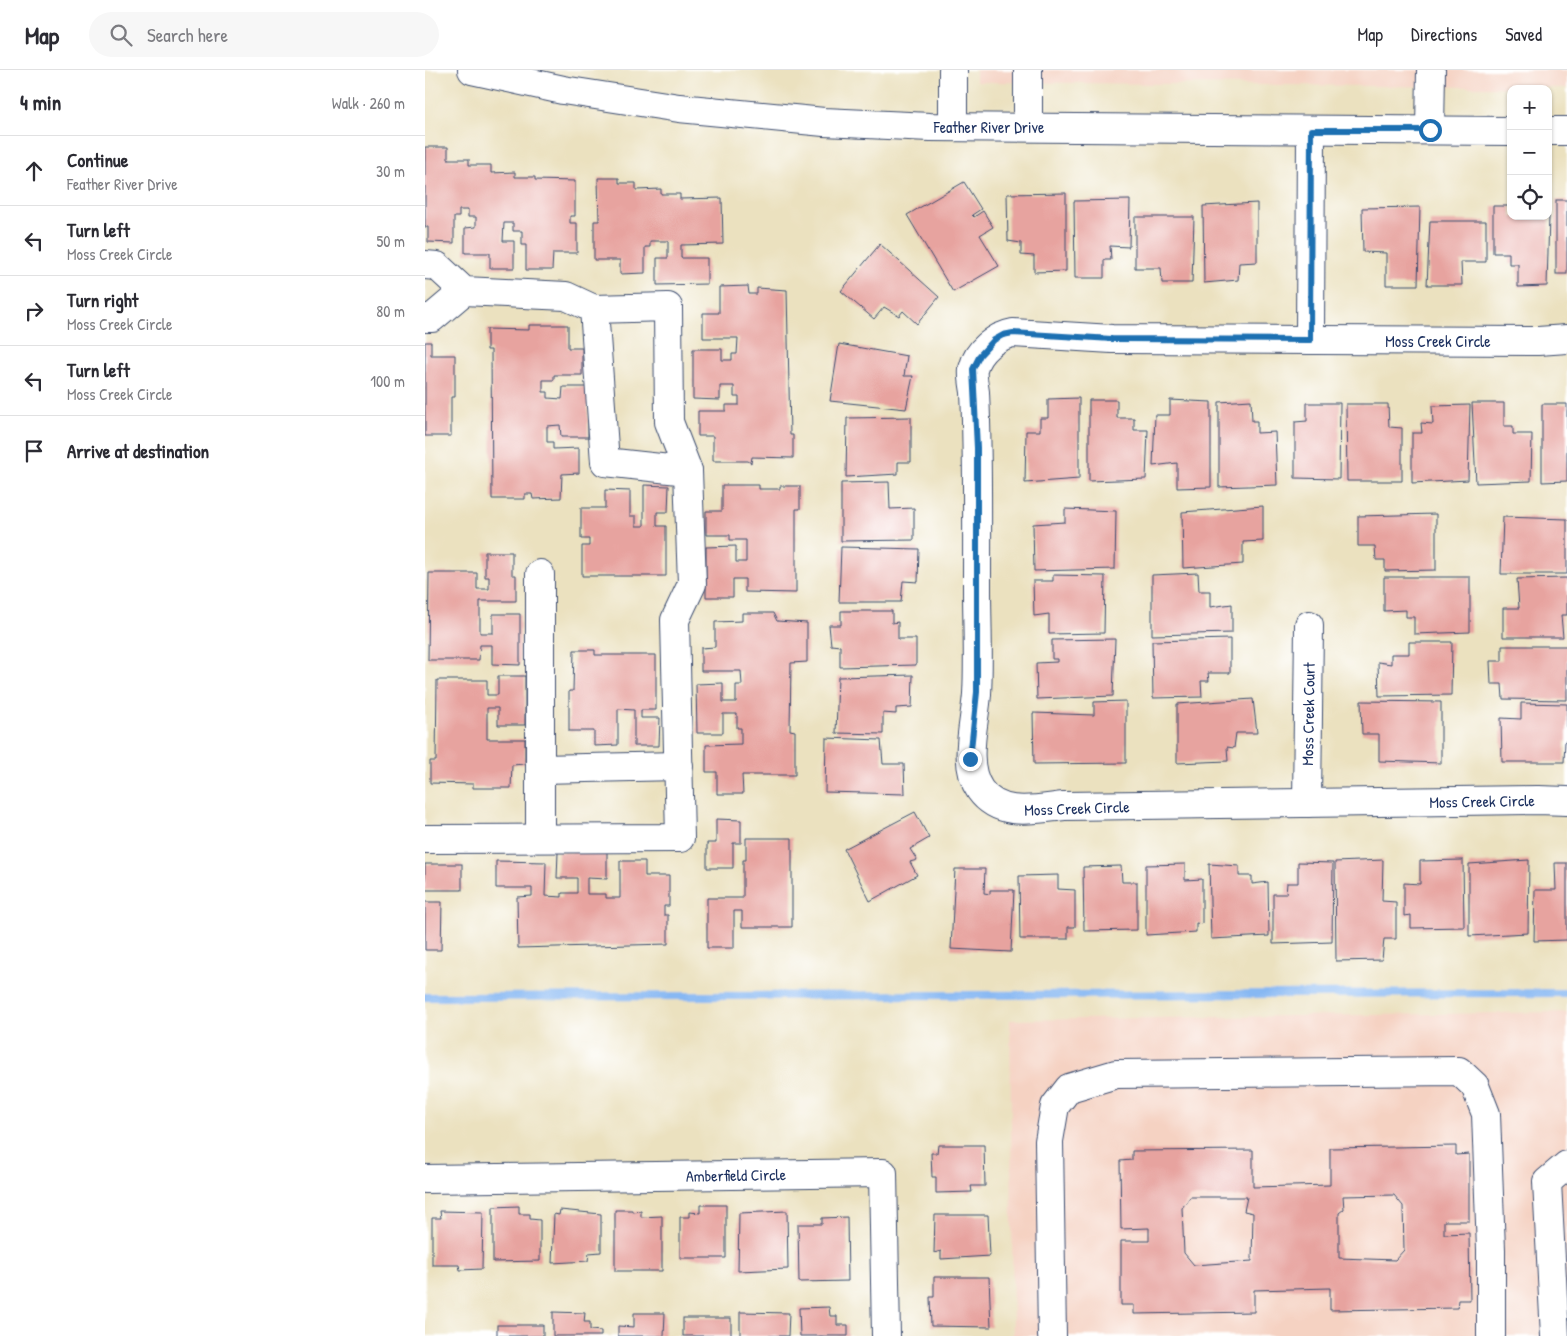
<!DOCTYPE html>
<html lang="en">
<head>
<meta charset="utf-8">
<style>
  body { margin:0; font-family:"Patrick Hand",sans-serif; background:#f7f7f7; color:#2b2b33 }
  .controls { position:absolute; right:15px; top:15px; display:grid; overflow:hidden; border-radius:10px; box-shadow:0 1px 4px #0004 }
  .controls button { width:45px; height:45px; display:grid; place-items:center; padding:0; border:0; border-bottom:1px solid #e1e1e2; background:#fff; color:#2b2b33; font:25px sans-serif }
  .stop { position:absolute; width:15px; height:15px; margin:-11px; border:4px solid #1f6fb2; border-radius:50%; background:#fff }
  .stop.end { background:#1f6fb2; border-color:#fff; box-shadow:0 1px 5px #0008 }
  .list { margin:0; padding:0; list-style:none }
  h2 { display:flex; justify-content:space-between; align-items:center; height:65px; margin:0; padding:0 20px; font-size:21px }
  h2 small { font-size:16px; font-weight:400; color:#7c7c81 }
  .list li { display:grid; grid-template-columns:32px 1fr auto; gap:15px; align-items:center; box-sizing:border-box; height:70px; padding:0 20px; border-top:1px solid #e1e1e2 }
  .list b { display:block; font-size:19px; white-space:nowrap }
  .list p { margin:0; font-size:16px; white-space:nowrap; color:#7c7c81 }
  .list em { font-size:16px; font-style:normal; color:#7c7c81 }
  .icon { flex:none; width:28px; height:28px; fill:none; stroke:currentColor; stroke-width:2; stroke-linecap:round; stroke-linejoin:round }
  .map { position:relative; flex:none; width:1142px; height:1266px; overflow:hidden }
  header { display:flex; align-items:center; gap:30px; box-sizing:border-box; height:70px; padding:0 25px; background:#fff; border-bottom:1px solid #e1e1e2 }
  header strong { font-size:24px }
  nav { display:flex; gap:28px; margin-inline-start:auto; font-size:18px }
  .search { width:350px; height:45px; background:#f7f7f7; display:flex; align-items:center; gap:12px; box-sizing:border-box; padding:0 18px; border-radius:28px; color:#7c7c81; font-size:19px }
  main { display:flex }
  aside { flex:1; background:#fff }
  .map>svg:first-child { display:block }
  .built { fill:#f5d2c2 }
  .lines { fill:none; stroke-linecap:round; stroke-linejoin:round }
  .stream { stroke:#87b8f3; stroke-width:8 }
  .building { fill:#e7a39f; fill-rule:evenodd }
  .minor-casing { stroke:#3a4a6d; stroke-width:30 }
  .minor { stroke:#fff; stroke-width:28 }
  .route { stroke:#1f6fb2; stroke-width:6 }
  .labels { text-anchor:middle; stroke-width:4.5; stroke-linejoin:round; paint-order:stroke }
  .street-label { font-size:16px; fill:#1b2f5e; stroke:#fff }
</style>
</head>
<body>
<header>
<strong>Map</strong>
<div class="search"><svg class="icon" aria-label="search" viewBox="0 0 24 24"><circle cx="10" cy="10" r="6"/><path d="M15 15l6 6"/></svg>Search here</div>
<nav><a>Map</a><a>Directions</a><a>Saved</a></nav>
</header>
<main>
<aside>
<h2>4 min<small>Walk · 260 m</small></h2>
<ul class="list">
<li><svg class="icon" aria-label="ahead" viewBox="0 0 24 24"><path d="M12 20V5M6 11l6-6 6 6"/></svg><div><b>Continue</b><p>Feather River Drive</p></div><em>30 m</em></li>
<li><svg class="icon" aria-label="left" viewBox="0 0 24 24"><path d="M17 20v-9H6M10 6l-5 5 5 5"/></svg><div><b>Turn left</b><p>Moss Creek Circle</p></div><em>50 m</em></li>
<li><svg class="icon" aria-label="right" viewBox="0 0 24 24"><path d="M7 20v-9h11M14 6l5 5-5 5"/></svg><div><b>Turn right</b><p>Moss Creek Circle</p></div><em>80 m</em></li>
<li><svg class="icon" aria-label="left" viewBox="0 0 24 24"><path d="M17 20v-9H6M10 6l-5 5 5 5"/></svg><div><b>Turn left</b><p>Moss Creek Circle</p></div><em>100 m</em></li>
<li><svg class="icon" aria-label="arrive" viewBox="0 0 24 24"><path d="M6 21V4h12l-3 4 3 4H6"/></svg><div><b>Arrive at destination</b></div></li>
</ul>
</aside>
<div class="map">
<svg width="1142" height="1266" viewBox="0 0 1142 1266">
  <rect width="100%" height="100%" fill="#fff"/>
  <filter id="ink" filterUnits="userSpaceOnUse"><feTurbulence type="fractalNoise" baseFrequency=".02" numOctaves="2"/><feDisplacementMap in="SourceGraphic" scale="10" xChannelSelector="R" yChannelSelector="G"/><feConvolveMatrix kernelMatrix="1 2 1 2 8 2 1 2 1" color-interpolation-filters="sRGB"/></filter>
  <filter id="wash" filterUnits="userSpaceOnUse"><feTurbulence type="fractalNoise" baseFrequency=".0096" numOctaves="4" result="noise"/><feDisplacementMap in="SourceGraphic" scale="20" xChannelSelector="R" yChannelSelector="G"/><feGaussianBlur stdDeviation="1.12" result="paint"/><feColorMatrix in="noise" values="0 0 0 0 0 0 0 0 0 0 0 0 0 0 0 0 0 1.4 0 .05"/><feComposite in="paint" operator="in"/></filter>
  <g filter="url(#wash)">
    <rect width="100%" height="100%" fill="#ebe1bf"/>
    <g class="built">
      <polygon points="551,0 1142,0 1142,18 551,12"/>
      <polygon points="1142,942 1142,1266 588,1266 585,950"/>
    </g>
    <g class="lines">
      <polyline class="stream" points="0,927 1142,923"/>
    </g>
    <g id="blocks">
      <g class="building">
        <polygon points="0,77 23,77 23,89 44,89 44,95 66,95 66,103 90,102 90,107 110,107 110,110 150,111 150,146 145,146 145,153 152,153 152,183 128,183 127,200 101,200 101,175 97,175 97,161 88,161 88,153 79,153 78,171 89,171 89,198 65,198 65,183 40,183 40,158 51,157 51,147 43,147 43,140 34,140 34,147 29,147 29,173 3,172 3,157 0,157"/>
        <polygon points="173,108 194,108 194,113 211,113 211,120 236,119 236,124 255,124 255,129 297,128 298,174 256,175 256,188 282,188 282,214 232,215 232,188 243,188 243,171 225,171 225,177 220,177 220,203 195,204 195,190 169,190 169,151 174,151"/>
        <polygon points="539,112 556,139 547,145 549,147 558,141 568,157 555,165 574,196 528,222 482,145"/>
        <polygon points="641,123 641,201 609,202 609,186 596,185 596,173 583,171 582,124"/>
        <polygon points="705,130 704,177 685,176 686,190 679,190 679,208 650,208 649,131"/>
        <rect x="1131" y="130" width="11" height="74"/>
        <polygon points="832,133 832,192 814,193 813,210 779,213 778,136"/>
        <polygon points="1068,136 1086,136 1086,146 1124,146 1122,216 1093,217 1093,194 1084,194 1084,183 1068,183"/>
        <polygon points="995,137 993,215 961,215 961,183 938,182 937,138"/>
        <polygon points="710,147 769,147 767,213 737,213 736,198 710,198"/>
        <polygon points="1005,151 1061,151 1061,192 1036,192 1037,215 1002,215"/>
        <polygon points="455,174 514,227 492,254 478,241 474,246 459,237 449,249 416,221"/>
        <polygon points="323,216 324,224 332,224 332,218 362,220 365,365 368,365 368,388 327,387 326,393 323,391 288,391 288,366 273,366 273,341 301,341 301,335 314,335 314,327 309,327 309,316 295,316 295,330 268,329 268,279 297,279 297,290 307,290 307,284 312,284 313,268 278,268 278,243 294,243 294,217"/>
        <polygon points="104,255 143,255 143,278 157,278 157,305 129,305 129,310 118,310 118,322 123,322 123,328 137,329 138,317 163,317 163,367 136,367 135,355 122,356 122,372 128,372 128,379 154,378 154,403 137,404 136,428 108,429 107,424 100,424 100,429 67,429 66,280 62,280 62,259 104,260"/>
        <polygon points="0,272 6,272 6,285 30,285 30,327 26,327 26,366 0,366"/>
        <polygon points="414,274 482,286 479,306 488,306 481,339 405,331"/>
        <polygon points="654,328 654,409 600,413 601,361 615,361 615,348 623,348 623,329"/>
        <polygon points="664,330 692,330 692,348 709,348 709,360 723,360 721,409 664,411"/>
        <polygon points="745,330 786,332 786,417 752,418 752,393 728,396 730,345 745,345"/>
        <polygon points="826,330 827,351 832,351 832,363 850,362 852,415 794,417 794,332"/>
        <polygon points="882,333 915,333 914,409 870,408 870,352 882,351"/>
        <polygon points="1047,333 1079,333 1079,356 1088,356 1088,364 1107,364 1106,411 1051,413"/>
        <polygon points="921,334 963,334 964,357 977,358 977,411 922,411"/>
        <polygon points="1117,334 1142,334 1142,411 1117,412"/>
        <polygon points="1045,335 1043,410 987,413 987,363 997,363 996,353 1008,354 1007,336"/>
        <polygon points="486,347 486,392 473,392 473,404 421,407 422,348"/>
        <polygon points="464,412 465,439 489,438 489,470 416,471 416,413"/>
        <polygon points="219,415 244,416 243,442 232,442 232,456 241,456 241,506 157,506 157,476 164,476 164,469 156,469 156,438 180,438 180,420 205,421 205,446 211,446 211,456 219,456"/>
        <polygon points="297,415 334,415 334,419 355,419 355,416 375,416 375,439 371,439 371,523 320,522 320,509 308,509 308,527 281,527 281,477 311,476 311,492 321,492 321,470 305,470 305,465 281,465 281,441 297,441"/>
        <polygon points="838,436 838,471 818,472 818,494 758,498 757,442"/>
        <polygon points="640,439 691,441 690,499 609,501 608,454 640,452"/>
        <polygon points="1011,444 1011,500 960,501 960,490 951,490 950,476 933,476 933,446"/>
        <polygon points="1078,447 1142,449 1142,504 1076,504"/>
        <polygon points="416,477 494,479 493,512 478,511 476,532 414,532"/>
        <polygon points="60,482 87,482 87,505 91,505 91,531 55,531 55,563 68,563 68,544 95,544 95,595 67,594 67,575 55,575 54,590 3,590 4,503 52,503 52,519 64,519 64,507 60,507"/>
        <polygon points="773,503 774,521 785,521 785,537 807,534 807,563 727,565 727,505"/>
        <polygon points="628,505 680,506 679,563 624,564 624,544 609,546 608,511 628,511"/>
        <polygon points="959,507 1045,507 1045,562 989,564 989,547 981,547 981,540 959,541"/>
        <polygon points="1142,508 1142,545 1136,545 1138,567 1078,567 1078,538 1094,538 1092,509"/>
        <polygon points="416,541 467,541 467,553 473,552 473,569 491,569 491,595 415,597 415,576 406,575 404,555 416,555"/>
        <polygon points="317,543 348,543 352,551 382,553 382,592 366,593 365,660 370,661 370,705 317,705 318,724 292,724 292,702 281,702 281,675 316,674 316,658 312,658 312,644 298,644 298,663 272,663 271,614 298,613 298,632 311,632 311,615 317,615 316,601 276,601 276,578 290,577 290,552 317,551"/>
        <polygon points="690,569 688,626 612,629 611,593 632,592 632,589 627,589 627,570"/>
        <polygon points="805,569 805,603 783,603 784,611 776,611 777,627 728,628 727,571"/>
        <polygon points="984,572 1027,572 1026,625 954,626 953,592 966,594 966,584 984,584"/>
        <polygon points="1077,576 1142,576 1142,630 1078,629 1077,614 1066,614 1065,591 1077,591"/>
        <polygon points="149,580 170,580 170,585 231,585 231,640 216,640 216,648 235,648 234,676 209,676 209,640 193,639 193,675 169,676 169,661 144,661 144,621 148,621"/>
        <polygon points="488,605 487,637 471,638 471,644 458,643 458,664 411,663 413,607"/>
        <polygon points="73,606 100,606 100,655 73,655 73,638 62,638 62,669 100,669 100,694 87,695 86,718 48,718 48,714 5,713 5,691 11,691 12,610 62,610 62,625 73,625"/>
        <polygon points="828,629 832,663 811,663 809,678 802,677 803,691 752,693 752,634"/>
        <polygon points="701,631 701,693 609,694 608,643 669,645 669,632"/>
        <polygon points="936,631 1016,632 1016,693 954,691 954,664 937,664"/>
        <polygon points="1096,633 1142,634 1142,672 1140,671 1139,692 1077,692 1076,648 1096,649"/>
        <polygon points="401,668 456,670 458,694 479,694 480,724 400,722"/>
        <polygon points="490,742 504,768 485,779 492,790 485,792 492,805 445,831 419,779"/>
        <polygon points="291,749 316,750 316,773 308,773 308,798 282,798 282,773 291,773"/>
        <polygon points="321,768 367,768 367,857 317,857 317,841 309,841 309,878 282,878 282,828 318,828 318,790 321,790"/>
        <polygon points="133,782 182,782 182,809 162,808 162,824 181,824 181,828 195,828 195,791 220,791 220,806 244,806 244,836 239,836 239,845 243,845 243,874 93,878 92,827 107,826 107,818 71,818 71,791 121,792 120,826 137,827 137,823 152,823 152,808 132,808"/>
        <polygon points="958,790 957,831 971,832 971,869 959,869 957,890 911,891 910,792"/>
        <polygon points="1038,790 1039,857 986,858 986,845 979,846 979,813 995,814 995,791"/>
        <polygon points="1104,790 1103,863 1044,866 1044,794"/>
        <polygon points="873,792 908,793 907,872 848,874 848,824 861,824 862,813 873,813"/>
        <polygon points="1130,793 1142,793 1142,870 1109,871 1110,820 1131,820"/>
        <rect x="0" y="794" width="37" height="26"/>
        <polygon points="760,794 760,810 777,809 777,854 771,853 771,862 721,865 721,795"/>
        <polygon points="784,794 814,796 814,806 827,806 827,814 843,812 844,866 786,869"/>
        <polygon points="696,796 697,812 712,812 712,860 659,861 658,797"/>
        <polygon points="530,799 560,799 559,823 565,824 565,820 589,820 586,882 526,879"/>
        <polygon points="633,805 633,819 650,820 650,857 643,857 643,869 595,869 594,806"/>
        <polygon points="0,832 17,832 16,880 0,880"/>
        <polygon points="513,1075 559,1075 560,1116 546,1116 547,1122 511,1123 511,1107 507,1107 506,1083 512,1083"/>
        <path d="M1031 1076V1085L1044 1084V1151H1019V1164L1044 1163 1045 1230H1033L1032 1238 905 1240V1218L829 1220V1242L709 1244V1235H696V1171H724V1158L696 1159 695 1091 707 1090V1081L828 1080V1117L905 1115V1078ZM969 1125 978 1136 979 1180 970 1190 914 1188V1143L919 1139 918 1126ZM765 1127H822L819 1141 828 1143 827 1191 769 1195 759 1183 757 1138Z"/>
        <polygon points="275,1135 301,1135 301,1188 255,1188 255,1147 264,1147 264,1142 275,1143"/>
        <polygon points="94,1136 94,1144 105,1144 105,1149 115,1150 115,1191 68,1192 68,1137"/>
        <polygon points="135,1140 176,1144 176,1182 164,1183 163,1191 127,1193 129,1144 134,1145"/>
        <polygon points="190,1140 207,1140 207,1142 216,1141 216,1147 237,1146 237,1201 190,1201"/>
        <polygon points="15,1141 58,1142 57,1199 35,1200 34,1195 7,1195 7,1148 16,1148"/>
        <polygon points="362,1141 363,1199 313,1201 314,1143"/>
        <polygon points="510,1145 563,1145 565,1186 516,1189 516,1181 509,1183"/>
        <polygon points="422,1147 423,1211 374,1212 373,1154 397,1154 397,1148"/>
        <polygon points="509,1207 564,1207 566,1257 506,1256 505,1227 509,1227"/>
        <polygon points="404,1237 405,1246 412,1246 412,1255 423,1255 423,1266 375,1266 374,1238"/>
        <polygon points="128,1242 160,1243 159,1252 165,1252 165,1260 176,1261 176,1266 128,1266"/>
        <polygon points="315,1242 364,1243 363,1266 315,1266"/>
        <polygon points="209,1243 240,1243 239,1266 193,1266 193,1256 209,1257"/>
        <rect x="258" y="1248" width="48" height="18"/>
        <rect x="72" y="1255" width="46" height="11"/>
      </g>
    </g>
  </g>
  <g filter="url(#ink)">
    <use href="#blocks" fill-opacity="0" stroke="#3a4a6d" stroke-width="1"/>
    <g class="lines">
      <defs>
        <g id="minor">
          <polyline points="47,0 138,20 254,38 399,52 505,57 1086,61"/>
          <polyline points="528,57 528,0"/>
          <polyline points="603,57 603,0"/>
          <polyline points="1005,60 1006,0"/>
          <polyline points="1123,61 1142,61"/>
          <polyline points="0,195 12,196 39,221 141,226 169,239 243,237 244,352 263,401 267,514 250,550 255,768 0,769"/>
          <polyline points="169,239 180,392 263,401"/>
          <polyline points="0,248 7,248 39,221"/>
          <path d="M1142 269 1113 271 687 269 588 263C571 266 552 281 548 299 547 306 549 315 550 322 553 387 552 453 552 518 552 553 554 589 552 624 550 653 537 694 555 720 575 748 610 739 639 736L1113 730 1142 731"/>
          <polyline points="885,270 886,60"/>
          <polyline points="115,504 115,768"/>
          <polyline points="115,699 254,696"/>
          <polyline points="882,733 884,555"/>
          <polyline points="0,1109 458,1103 461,1266"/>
          <polyline points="627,1266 624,1071 630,1036 644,1018 691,1004 1034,1001 1050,1016 1061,1044 1066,1180 1066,1266"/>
          <polyline points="1130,1266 1122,1112 1142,1095"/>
        </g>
      </defs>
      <use href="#minor" class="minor-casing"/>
      <use href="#minor" class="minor"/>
    </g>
  </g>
  <g class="lines" filter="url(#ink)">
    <polyline class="route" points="545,689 552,622 552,378 548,299 555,285 569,270 578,265 588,263 687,269 885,270 886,60 1005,60"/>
  </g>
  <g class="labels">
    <g class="street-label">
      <text x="564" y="63">Feather River Drive</text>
      <text x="1013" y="277">Moss Creek Circle</text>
      <text transform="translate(883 644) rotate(-89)" y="6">Moss Creek Court</text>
      <text transform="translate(1057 731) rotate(-1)" y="6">Moss Creek Circle</text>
      <text transform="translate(652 738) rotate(-2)" y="6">Moss Creek Circle</text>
      <text transform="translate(311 1105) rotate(-1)" y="6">Amberfield Circle</text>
    </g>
  </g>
</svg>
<div class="controls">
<button>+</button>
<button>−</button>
<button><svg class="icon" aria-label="locate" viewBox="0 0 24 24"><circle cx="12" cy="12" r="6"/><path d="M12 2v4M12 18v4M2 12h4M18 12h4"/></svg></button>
</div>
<div class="stop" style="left:1005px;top:60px"></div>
<div class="stop end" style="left:545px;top:689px"></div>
</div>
</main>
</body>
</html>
